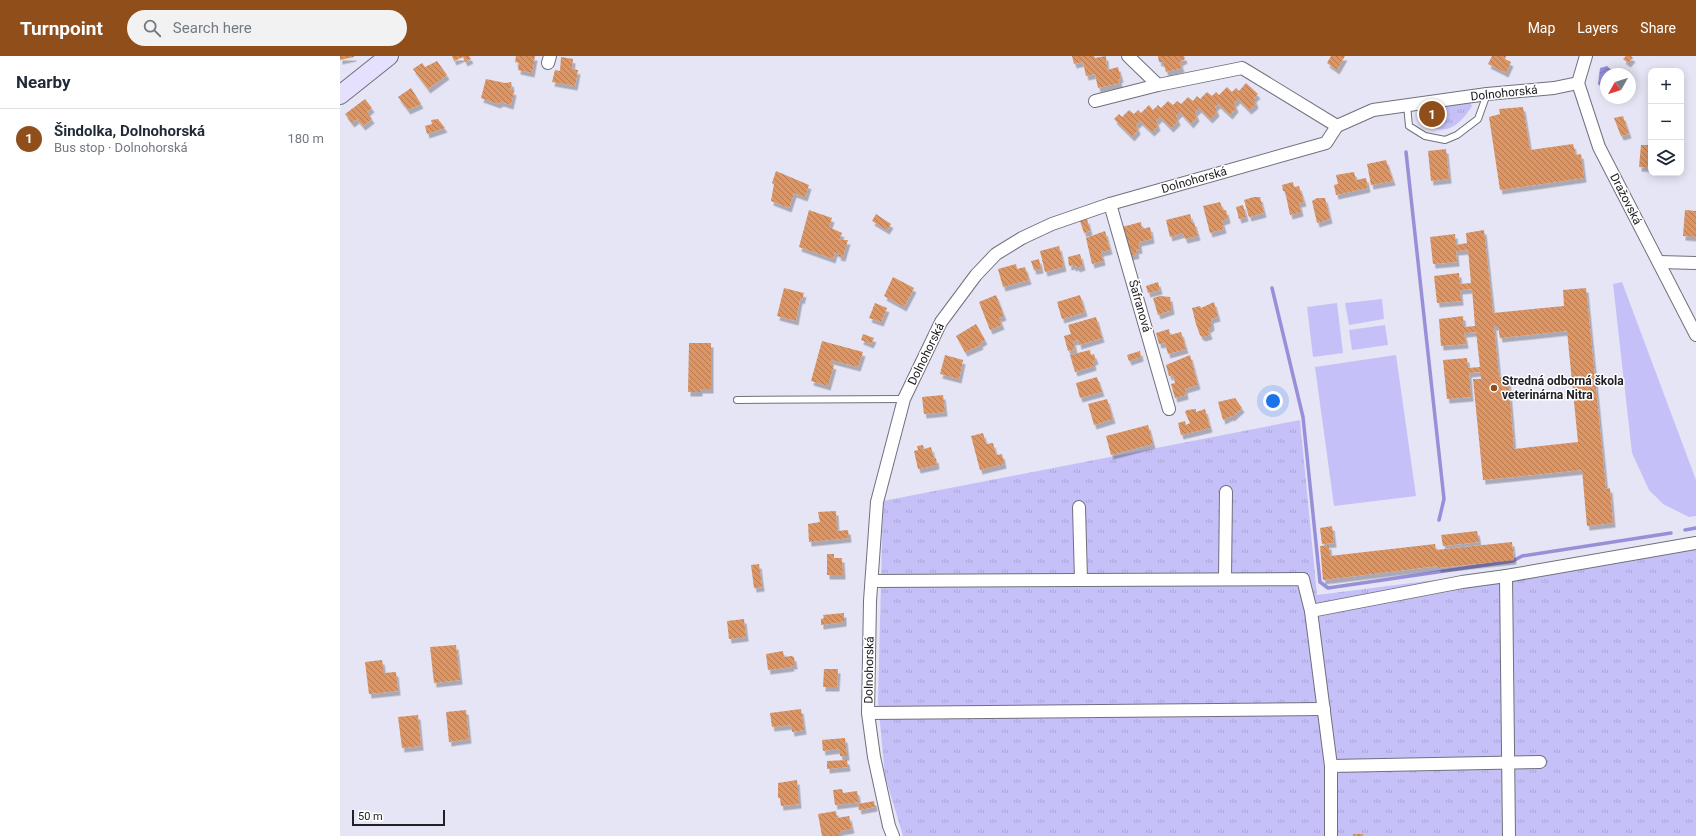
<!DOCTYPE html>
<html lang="en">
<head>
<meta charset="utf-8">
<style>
  body { margin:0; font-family:Roboto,sans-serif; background:#f2f2f3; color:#1f2937 }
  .controls { position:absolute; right:12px; top:12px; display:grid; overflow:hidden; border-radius:8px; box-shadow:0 2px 10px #0003 }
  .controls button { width:36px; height:36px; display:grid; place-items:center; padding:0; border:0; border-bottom:1px solid #e0e1e3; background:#fff; color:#1f2937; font:20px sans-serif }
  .compass { position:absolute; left:1260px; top:12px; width:36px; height:36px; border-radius:50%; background:#fff; box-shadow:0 2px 10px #0003; rotate:231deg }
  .scale { position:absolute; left:12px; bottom:10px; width:93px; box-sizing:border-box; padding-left:4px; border:2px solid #212026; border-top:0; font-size:11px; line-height:14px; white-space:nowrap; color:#212026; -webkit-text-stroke:3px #fff; paint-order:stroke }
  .you { position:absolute; left:933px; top:345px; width:14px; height:14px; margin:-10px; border:3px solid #fff; border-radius:50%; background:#1a73e8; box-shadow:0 0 0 6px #1a73e833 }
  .badge { display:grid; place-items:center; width:26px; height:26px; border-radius:50%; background:#8f4e1a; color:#fff; font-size:13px; font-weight:700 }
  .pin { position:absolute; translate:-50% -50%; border:2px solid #fff; box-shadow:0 1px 4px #0006 }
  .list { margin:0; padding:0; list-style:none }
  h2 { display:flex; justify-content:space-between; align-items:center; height:52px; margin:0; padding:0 16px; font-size:17px }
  h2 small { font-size:13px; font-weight:400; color:#747a83 }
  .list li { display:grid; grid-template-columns:26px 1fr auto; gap:12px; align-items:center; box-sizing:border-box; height:60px; padding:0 16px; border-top:1px solid #e0e1e3 }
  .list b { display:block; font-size:15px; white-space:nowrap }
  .list p { margin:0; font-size:13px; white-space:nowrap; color:#747a83 }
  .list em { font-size:13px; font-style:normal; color:#747a83 }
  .icon { flex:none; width:22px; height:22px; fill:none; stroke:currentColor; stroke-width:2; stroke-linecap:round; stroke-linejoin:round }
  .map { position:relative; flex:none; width:1356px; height:780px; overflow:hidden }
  header { display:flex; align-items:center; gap:24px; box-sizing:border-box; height:56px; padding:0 20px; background:#8f4e1a; color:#fff }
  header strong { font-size:19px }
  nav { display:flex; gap:22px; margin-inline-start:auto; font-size:14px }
  .search { width:280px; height:36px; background:#f2f2f3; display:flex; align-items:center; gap:10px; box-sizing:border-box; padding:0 14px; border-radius:22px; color:#747a83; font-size:15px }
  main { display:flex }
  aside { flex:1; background:#fff }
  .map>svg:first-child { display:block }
  .grass { fill:url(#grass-tufts) }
  .garden { fill:#c5c1f8 }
  .water { fill:url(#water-waves) }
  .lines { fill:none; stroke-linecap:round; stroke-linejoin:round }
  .stream { stroke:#9790d9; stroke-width:3.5 }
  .building { fill:url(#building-back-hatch); fill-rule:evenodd; filter:url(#shadow) }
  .lane-casing { stroke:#70707d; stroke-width:8 }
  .street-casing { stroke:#70707d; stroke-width:14 }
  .secondary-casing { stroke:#70707d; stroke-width:20 }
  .lane { stroke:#fff; stroke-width:6 }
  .street { stroke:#fff; stroke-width:12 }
  .secondary { stroke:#e4e0fe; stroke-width:18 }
  .poi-dot { fill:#8f4e1a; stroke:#fff; stroke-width:1.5 }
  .labels { text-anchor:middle; stroke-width:3; stroke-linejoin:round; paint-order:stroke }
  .street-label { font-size:12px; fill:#212026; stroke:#fff }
  .poi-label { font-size:12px; font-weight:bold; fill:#212026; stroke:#fff; text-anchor:start }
</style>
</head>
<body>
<header>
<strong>Turnpoint</strong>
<div class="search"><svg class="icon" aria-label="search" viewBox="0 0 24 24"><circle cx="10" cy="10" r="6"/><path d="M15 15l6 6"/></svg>Search here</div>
<nav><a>Map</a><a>Layers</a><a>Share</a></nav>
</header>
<main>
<aside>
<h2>Nearby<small></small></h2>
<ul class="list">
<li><span class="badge">1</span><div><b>Šindolka, Dolnohorská</b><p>Bus stop · Dolnohorská</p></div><em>180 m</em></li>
</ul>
</aside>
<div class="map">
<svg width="1356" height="780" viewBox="0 0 1356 780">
  <defs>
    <pattern id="grass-tufts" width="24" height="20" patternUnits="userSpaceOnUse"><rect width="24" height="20" fill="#c5c1f8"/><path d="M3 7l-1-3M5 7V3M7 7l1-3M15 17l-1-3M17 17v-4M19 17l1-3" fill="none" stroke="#a9a6d4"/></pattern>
    <pattern id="water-waves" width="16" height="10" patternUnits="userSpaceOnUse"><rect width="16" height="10" fill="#9790d9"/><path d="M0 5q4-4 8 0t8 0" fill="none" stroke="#7b75b0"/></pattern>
    <pattern id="building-back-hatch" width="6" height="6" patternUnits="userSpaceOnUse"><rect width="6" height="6" fill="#dc9564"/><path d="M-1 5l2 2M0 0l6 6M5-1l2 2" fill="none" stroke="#b27952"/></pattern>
    <filter id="shadow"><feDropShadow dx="2.5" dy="4.5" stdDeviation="0" flood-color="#0004"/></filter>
  </defs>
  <rect width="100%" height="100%" fill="#e6e5f5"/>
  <g class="grass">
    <path d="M1130 46 1132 50C1121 68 1104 84 1085 65V54L1089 51 1090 59H1099L1100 48Z"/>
    <polygon points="960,364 977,539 1356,491 1356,780 563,780 545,720 538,646 543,445"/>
  </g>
  <g class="garden">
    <polygon points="1282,226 1356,424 1356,460 1349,461 1323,448 1309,434 1292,397 1273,228"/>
    <polygon points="1042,243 1044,263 1009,269 1005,247"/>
    <polygon points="997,247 1003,297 973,301 967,251"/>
    <polygon points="1045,269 1048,289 1012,294 1009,274"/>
    <polygon points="1056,299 1076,440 994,450 975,311"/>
  </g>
  <polygon class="water" points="1267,10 1276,18 1266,18 1266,33 1263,33 1258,28 1260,12"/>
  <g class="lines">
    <g class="stream">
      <polyline points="1066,96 1104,443 1099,464"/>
      <polyline points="932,232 963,361 980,526 988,532 1173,505 1182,500 1331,477"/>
      <polyline points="1345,474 1356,472"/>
    </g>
  </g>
  <g class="building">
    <polygon points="0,0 14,0 14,1 0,4"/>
    <polygon points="112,0 129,0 131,3 125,6 123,1 114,5"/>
    <polygon points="176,0 195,0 192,17 178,14 179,7 175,6"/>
    <polygon points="732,0 754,0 755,2 766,0 767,14 778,11 781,22 779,23 780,27 758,32 755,18 746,20 743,6 734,8"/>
    <polygon points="818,0 844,0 845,3 840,6 842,12 826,16 823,6 819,6"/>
    <polygon points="991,0 1005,0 997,14 987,7"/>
    <polygon points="1152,0 1166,0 1165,3 1171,6 1166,17 1148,8"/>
    <polygon points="1286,0 1291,0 1293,2 1288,7 1283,3"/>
    <polygon points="221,1 233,3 232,13 238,14 235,30 212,26 215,14 220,15"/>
    <polygon points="97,5 107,19 88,33 73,13 82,7 85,11"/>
    <polygon points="146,23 165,27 171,26 172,31 169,33 174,35 171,49 161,46 158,48 141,42"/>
    <polygon points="906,27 918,38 914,42 916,48 909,54 898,43 894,47 896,52 890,59 878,48 875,51 877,56 870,63 859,52 855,56 857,61 851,68 840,56 836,60 838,65 831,72 820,61 816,65 818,70 812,76 800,65 796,69 798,74 792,81 774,63 779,58 782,61 789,54 794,58 798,54 801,57 809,49 813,54 818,49 821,52 828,45 833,49 837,45 841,48 848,41 853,45 857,40 860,43 867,36 872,40 876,36 879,39 887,31 892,36 896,32 899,35"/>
    <polygon points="71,32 81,48 68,54 58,41"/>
    <polygon points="25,43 32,52 27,56 32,63 23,70 17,63 12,67 5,58"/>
    <polygon points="1183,51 1190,94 1233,88 1236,99 1241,98 1244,122 1160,134 1149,61 1160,58 1159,53"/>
    <polygon points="1283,60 1289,78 1281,80 1274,62"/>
    <polygon points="98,63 105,72 87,78 85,70 92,68 91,64"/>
    <polygon points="1301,89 1311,89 1311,112 1299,111"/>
    <polygon points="1106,93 1109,123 1091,125 1088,95"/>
    <polygon points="1046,104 1053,125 1031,129 1027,108"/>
    <polygon points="436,115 469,129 465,141 454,137 449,152 431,145 434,128 432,127"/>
    <polygon points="1014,116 1016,124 1026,122 1028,132 996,139 994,129 998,128 996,119"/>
    <polygon points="953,126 954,131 959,130 964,146 959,147 961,156 950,159 945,135 943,135 942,129"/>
    <polygon points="914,141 920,141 924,157 909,161 904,144"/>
    <polygon points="977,142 985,142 990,163 977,167 972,145"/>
    <polygon points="880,146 883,154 886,154 888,163 882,165 884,173 870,177 863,150"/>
    <polygon points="903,149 906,161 899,163 896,151"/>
    <polygon points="469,154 492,162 489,171 502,177 499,184 508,184 503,201 498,200 499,198 495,196 493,203 459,191"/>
    <polygon points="1345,154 1356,155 1356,181 1343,180"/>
    <polygon points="536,158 551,168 547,174 532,165"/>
    <polygon points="850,158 852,167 854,166 858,180 845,183 843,177 830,181 826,164"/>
    <polygon points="747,163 750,175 744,177 740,165"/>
    <polygon points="801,166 802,173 810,171 812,183 799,186 800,193 796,194 797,198 790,200 782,171"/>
    <path d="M1144 174 1153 257 1224 250 1223 234 1246 232 1266 433 1270 432 1273 467 1247 470 1242 414 1143 424 1133 323H1141L1140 316 1129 317 1131 341 1107 343 1103 304 1127 302 1128 312 1140 311 1136 276 1124 277 1126 288 1101 290 1099 263 1123 260 1124 271 1135 270 1132 233 1120 234 1121 245 1097 247 1094 220 1119 217 1120 228 1131 227 1128 194 1116 195 1117 206 1093 208 1090 181 1115 178 1116 189 1127 187 1126 177ZM1154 270H1158L1160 282 1227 275 1238 386 1174 393 1168 320 1159 321Z"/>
    <polygon points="765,175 770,194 761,196 763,205 752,208 746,182"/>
    <polygon points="719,190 724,211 705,216 700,195"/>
    <polygon points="740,198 743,210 737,212 737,210 733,211 733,209 729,210 728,201"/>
    <polygon points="699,203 701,213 694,214 691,205"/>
    <polygon points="676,208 677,213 685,211 689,224 663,231 658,213"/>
    <polygon points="553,221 574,232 564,251 544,240"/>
    <polygon points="818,226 820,234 808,237 806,230"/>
    <polygon points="444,232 464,237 462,244 460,243 456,265 437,260"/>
    <polygon points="656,239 664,260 659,262 662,269 650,274 639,246"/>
    <polygon points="740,239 745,256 722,263 717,246"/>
    <polygon points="820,240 830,241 832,254 818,259 813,242"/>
    <polygon points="874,246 878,261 871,263 872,270 868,273 870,279 863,281 860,279 856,268 852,252 860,250 861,252"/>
    <polygon points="535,247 547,252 541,266 529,262"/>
    <polygon points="756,261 762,282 739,289 738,284 733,285 735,293 728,295 724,280 731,278 728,269"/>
    <polygon points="636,268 645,284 640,287 641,289 625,296 616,280"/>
    <polygon points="829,273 830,279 841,276 846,293 828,298 825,287 819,288 816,277"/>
    <polygon points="523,278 534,282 531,288 521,284"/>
    <polygon points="482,285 523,296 518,311 491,304 490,308 494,309 488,330 471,325"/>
    <polygon points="349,287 371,287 371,333 360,333 360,336 348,336"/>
    <polygon points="750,294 751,299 754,298 756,304 753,305 754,310 735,316 730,299"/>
    <polygon points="800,295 801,301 789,305 787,299"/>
    <polygon points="605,299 623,304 619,323 600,318"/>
    <polygon points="850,299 858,329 845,333 846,339 835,342 831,328 835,327 833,319 829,320 826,309"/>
    <polygon points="757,321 762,336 740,342 736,327"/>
    <polygon points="603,339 605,356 584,358 582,341"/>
    <polygon points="895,342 902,352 892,361 891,360 883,364 878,346"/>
    <polygon points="767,343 773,363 754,369 748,348"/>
    <polygon points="856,353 856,356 865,353 870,372 841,379 838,367 845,365 846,369 850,367 845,356 847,354"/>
    <polygon points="808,369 813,388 771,399 766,380"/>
    <polygon points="643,377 646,388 653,387 656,399 662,398 664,408 640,414 631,380"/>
    <polygon points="583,389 584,393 591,391 594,403 596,402 597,409 578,413 574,395 578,394 577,390"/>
    <polygon points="496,455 497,475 508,474 509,482 469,486 468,468 480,466 478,456"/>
    <polygon points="992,470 994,487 982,488 980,472"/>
    <polygon points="1137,475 1139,486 1103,490 1101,479"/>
    <polygon points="1172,486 1174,504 1098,512 1098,510 983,524 980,490 989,489 990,500 1095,488 1096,494"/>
    <polygon points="487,498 494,498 494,502 502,502 503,519 487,519"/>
    <polygon points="419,508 422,531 414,532 411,509"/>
    <polygon points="504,557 504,566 481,569 481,563 484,562 483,559"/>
    <polygon points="404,563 406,581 389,583 387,565"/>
    <polygon points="116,589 120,624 94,627 90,591"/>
    <polygon points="443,595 444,601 451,600 454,601 455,609 451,609 452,611 428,614 426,598"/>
    <polygon points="42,604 44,617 56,616 58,635 29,638 25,606"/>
    <polygon points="484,613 498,613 497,631 483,631"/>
    <polygon points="461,653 464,674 452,676 451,669 432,671 430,657"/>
    <polygon points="126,654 129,683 109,686 106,656"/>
    <polygon points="78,659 81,690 62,692 58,661"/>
    <polygon points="505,682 507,700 500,700 499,693 483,695 482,684"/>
    <polygon points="507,704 508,711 487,713 487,705"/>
    <polygon points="457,724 459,748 441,750 440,742 438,742 438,727"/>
    <polygon points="502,733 503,737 517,735 519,746 495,749 493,734"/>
    <polygon points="534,745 535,751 519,754 518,748"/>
    <polygon points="496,755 497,762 509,760 512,773 500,775 500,780 482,780 478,758"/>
    <rect x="1013" y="778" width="10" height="2"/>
  </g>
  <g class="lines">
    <defs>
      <g id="lane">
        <polyline points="1067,49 1069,70 1085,80 1105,84 1117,79 1138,63 1147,38"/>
        <polyline points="397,344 564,343"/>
      </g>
      <g id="street">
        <polyline points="788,0 818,29"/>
        <polyline points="1246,0 1238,27 1259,91 1356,279"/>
        <polyline points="208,7 210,0"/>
        <polyline points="755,45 818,29 902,12 997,70"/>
        <polyline points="770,148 829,353"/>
        <polyline points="1319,206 1356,207"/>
        <polyline points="739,451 741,524"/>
        <polyline points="885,523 886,436"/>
        <polyline points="532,525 963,523 971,555"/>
        <polyline points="528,657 984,653"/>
        <polyline points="991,710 1200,706"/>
        <polyline points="553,780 549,770 534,701 528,657 530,545 537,446 564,343 601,266 636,219 656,198 682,182 712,168 770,148 986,87 997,70 1033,54 1147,38 1214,32 1238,27"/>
        <polyline points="991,780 991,710 971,555 1122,526 1166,520"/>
        <polyline points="1169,780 1166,520 1356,487"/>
      </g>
      <polyline id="secondary" points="0,39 49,0"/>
    </defs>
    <use href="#lane" class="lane-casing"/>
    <use href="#street" class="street-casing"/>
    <use href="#secondary" class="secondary-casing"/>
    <use href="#lane" class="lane"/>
    <use href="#street" class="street"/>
    <use href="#secondary" class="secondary"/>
  </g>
  <circle class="poi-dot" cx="1154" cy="332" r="4"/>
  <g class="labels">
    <g class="street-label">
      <text transform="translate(1164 37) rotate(-6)" y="4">Dolnohorská</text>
      <text transform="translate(854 124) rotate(-16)" y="4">Dolnohorská</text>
      <text transform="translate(1286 143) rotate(63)" y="4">Dražovská</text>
      <text transform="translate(800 250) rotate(74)" y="4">Šafranová</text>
      <text transform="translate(586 298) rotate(-64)" y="4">Dolnohorská</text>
      <text transform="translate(529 614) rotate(-89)" y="4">Dolnohorská</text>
    </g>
    <g class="poi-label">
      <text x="1162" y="329">Stredná odborná škola<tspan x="1162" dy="14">veterinárna Nitra</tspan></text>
    </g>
  </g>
</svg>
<div class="controls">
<button>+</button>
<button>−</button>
<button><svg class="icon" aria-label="layers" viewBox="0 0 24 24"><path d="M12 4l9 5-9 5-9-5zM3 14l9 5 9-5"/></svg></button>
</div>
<svg class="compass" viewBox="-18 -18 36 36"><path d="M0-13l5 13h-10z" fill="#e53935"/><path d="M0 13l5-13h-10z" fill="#747a83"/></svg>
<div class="scale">50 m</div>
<div class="you"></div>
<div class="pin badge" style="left:1092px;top:58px">1</div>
</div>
</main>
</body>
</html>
